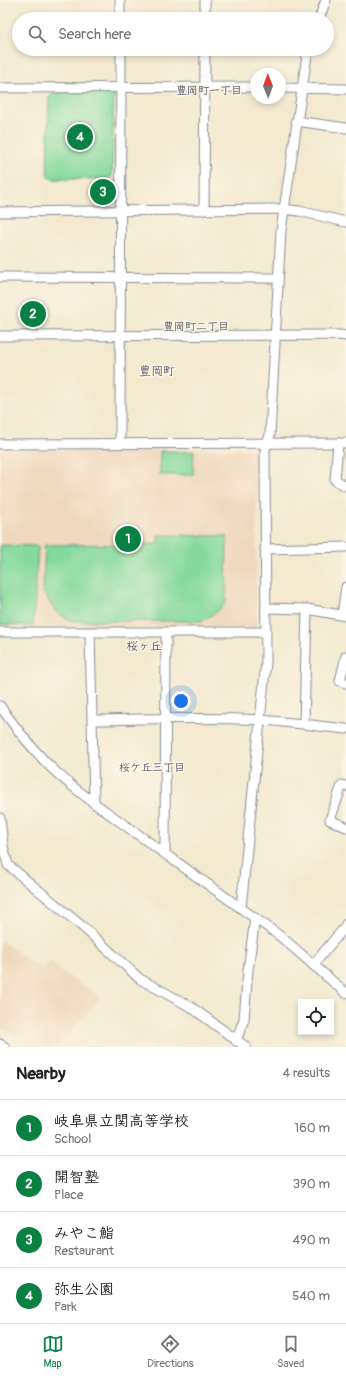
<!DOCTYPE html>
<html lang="en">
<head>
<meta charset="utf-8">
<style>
  body { margin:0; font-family:Pangolin,"Klee One",sans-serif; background:#f6f6f6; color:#202124 }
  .controls { position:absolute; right:12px; bottom:12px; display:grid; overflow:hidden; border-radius:0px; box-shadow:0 2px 6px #0003 }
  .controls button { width:36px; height:36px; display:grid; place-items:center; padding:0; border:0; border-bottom:1px solid #e0e0e0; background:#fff; color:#202124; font:20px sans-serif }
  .compass { position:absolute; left:250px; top:68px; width:36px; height:36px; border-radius:50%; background:#fff; box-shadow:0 2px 6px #0003; rotate:359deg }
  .you { position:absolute; left:181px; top:701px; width:14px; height:14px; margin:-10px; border:3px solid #fff; border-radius:50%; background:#1a73e8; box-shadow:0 0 0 6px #1a73e833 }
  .badge { display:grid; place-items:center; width:26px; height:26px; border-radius:50%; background:#0b8043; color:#fff; font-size:13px; font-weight:700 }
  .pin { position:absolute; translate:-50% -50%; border:2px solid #fff; box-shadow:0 1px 4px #0006 }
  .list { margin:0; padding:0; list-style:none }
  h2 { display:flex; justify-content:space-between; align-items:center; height:52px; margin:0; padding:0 16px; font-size:17px }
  h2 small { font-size:13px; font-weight:400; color:#757577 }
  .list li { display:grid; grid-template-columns:26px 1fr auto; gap:12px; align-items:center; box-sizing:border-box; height:56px; padding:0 16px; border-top:1px solid #e0e0e0 }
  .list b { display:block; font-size:15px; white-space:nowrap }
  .list p { margin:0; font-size:13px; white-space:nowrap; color:#757577 }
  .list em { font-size:13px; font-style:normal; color:#757577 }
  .icon { flex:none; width:22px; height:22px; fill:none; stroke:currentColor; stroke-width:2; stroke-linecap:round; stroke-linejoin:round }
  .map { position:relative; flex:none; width:346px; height:1047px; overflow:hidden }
  .search { position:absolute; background:#fff; box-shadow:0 2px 6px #0003; left:12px; right:12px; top:12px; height:44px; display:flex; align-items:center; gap:10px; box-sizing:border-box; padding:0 14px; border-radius:22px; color:#757577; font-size:15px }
  .sheet { height:276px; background:#fff }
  nav { display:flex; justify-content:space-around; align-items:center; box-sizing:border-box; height:56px; border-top:1px solid #e0e0e0; background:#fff; font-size:11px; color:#757577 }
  nav a { display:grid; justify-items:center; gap:2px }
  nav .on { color:#0b8043 }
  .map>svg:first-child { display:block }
  .built { fill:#eed7bb }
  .green { fill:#84d99c; stroke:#50847d }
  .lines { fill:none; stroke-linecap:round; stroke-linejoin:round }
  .minor-casing { stroke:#868c96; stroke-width:11 }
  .minor { stroke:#fff; stroke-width:9 }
  .labels { text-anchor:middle; stroke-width:3; stroke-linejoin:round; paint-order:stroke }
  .neighbourhood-label { font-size:11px; font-weight:bold; fill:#5c5a6d; stroke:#fcf5e5 }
  .quarter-label { font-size:12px; font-weight:bold; fill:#5c5a6d; stroke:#fcf5e5 }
</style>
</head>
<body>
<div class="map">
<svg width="346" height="1047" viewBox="0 0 346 1047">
  <rect width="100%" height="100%" fill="#fcf5e5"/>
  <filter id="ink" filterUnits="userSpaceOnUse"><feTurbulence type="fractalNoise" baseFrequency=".025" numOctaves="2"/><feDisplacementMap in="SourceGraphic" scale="8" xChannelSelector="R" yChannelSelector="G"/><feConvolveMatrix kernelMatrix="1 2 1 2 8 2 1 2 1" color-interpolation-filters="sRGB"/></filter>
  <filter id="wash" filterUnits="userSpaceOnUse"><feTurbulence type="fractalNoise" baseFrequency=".012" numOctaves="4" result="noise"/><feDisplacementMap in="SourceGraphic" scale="16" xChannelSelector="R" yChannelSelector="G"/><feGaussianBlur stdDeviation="0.9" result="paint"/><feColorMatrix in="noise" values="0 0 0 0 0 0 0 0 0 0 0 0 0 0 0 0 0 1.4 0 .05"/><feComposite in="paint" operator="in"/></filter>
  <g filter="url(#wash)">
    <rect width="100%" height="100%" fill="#f2e9cf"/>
    <g class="built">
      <polygon points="257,449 256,627 0,627 0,450"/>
      <polygon points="0,940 42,969 51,961 61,971 101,997 58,1047 38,1047 0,1028"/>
    </g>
    <g class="green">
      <polygon points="112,91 114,96 112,176 107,179 52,179 47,176 49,98 54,92"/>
      <polygon points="160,451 194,452 193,475 160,475"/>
      <polygon points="158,535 227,536 226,602 218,611 202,621 71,621 56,612 43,592 45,545 158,544"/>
      <polygon points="0,545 38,546 33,626 0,624"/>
    </g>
  </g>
  <g filter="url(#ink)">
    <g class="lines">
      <defs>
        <g id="minor">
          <polyline points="120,0 120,19"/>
          <polyline points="205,19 205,0"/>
          <polyline points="319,19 326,0"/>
          <polyline points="0,88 256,87"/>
          <polyline points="280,88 346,89"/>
          <polyline points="296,121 346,128"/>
          <polyline points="204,210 205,49"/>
          <polyline points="0,212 283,209 299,211 346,222"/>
          <polyline points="0,277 278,278"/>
          <polyline points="0,336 339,335 346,336"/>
          <polyline points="120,443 121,49"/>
          <polyline points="338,443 335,480 346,486"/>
          <polyline points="0,444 346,443"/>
          <polyline points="265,549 346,547"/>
          <polyline points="266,608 307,609 346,616"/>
          <polyline points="342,615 346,587"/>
          <polyline points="0,632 266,632"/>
          <polyline points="90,633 94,803"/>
          <polyline points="346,656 340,681 346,683"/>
          <path d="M0 706C17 730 42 761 65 780 74 788 84 795 94 803L280 936 346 993"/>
          <path d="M93 720C149 719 205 717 261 720 289 722 318 726 346 729"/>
          <polyline points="304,724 307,609"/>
          <polyline points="346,786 342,785 330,820 346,827"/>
          <polyline points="0,818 3,846 8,865 84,928 140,979 191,1007 246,1047"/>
          <polyline points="165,853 166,633"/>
          <polyline points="241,908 266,662 265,450 270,435 281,230 308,49"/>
          <polyline points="313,965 345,927 346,924"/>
          <polyline points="236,1041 244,1019 248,970 255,918"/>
          <polyline points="0,1044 5,1047"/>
        </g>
      </defs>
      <use href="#minor" class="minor-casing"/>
      <use href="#minor" class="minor"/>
    </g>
  </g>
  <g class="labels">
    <g class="neighbourhood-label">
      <text x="209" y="94">豊岡町一丁目</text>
      <text x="196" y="330">豊岡町二丁目</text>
      <text x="152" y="771">桜ケ丘三丁目</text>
    </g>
    <g class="quarter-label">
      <text x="157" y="375">豊岡町</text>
      <text x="144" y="650">桜ヶ丘</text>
    </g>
  </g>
</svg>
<div class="controls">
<button><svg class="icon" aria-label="locate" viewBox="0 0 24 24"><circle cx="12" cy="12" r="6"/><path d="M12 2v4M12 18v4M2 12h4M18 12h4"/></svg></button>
</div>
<svg class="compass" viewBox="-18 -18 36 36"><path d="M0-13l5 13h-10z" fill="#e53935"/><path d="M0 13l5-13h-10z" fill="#757577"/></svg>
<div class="you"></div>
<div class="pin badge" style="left:128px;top:539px">1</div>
<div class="pin badge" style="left:33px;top:314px">2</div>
<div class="pin badge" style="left:103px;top:192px">3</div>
<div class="pin badge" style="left:80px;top:137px">4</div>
<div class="search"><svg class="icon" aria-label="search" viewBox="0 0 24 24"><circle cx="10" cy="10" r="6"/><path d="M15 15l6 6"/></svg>Search here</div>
</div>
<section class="sheet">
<h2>Nearby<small>4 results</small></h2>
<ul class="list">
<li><span class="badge">1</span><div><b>岐阜県立関高等学校</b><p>School</p></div><em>160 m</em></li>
<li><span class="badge">2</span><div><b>開智塾</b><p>Place</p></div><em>390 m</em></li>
<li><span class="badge">3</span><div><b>みやこ鮨</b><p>Restaurant</p></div><em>490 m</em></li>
<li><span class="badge">4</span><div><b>弥生公園</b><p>Park</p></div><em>540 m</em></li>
</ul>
</section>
<nav>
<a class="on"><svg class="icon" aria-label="map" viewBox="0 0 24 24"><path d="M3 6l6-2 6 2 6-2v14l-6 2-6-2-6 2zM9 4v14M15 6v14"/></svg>Map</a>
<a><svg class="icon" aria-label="directions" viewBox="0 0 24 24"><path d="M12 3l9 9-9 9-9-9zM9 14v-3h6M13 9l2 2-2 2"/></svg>Directions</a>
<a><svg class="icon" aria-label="saved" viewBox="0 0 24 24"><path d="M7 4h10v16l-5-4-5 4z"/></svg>Saved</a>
</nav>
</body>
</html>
